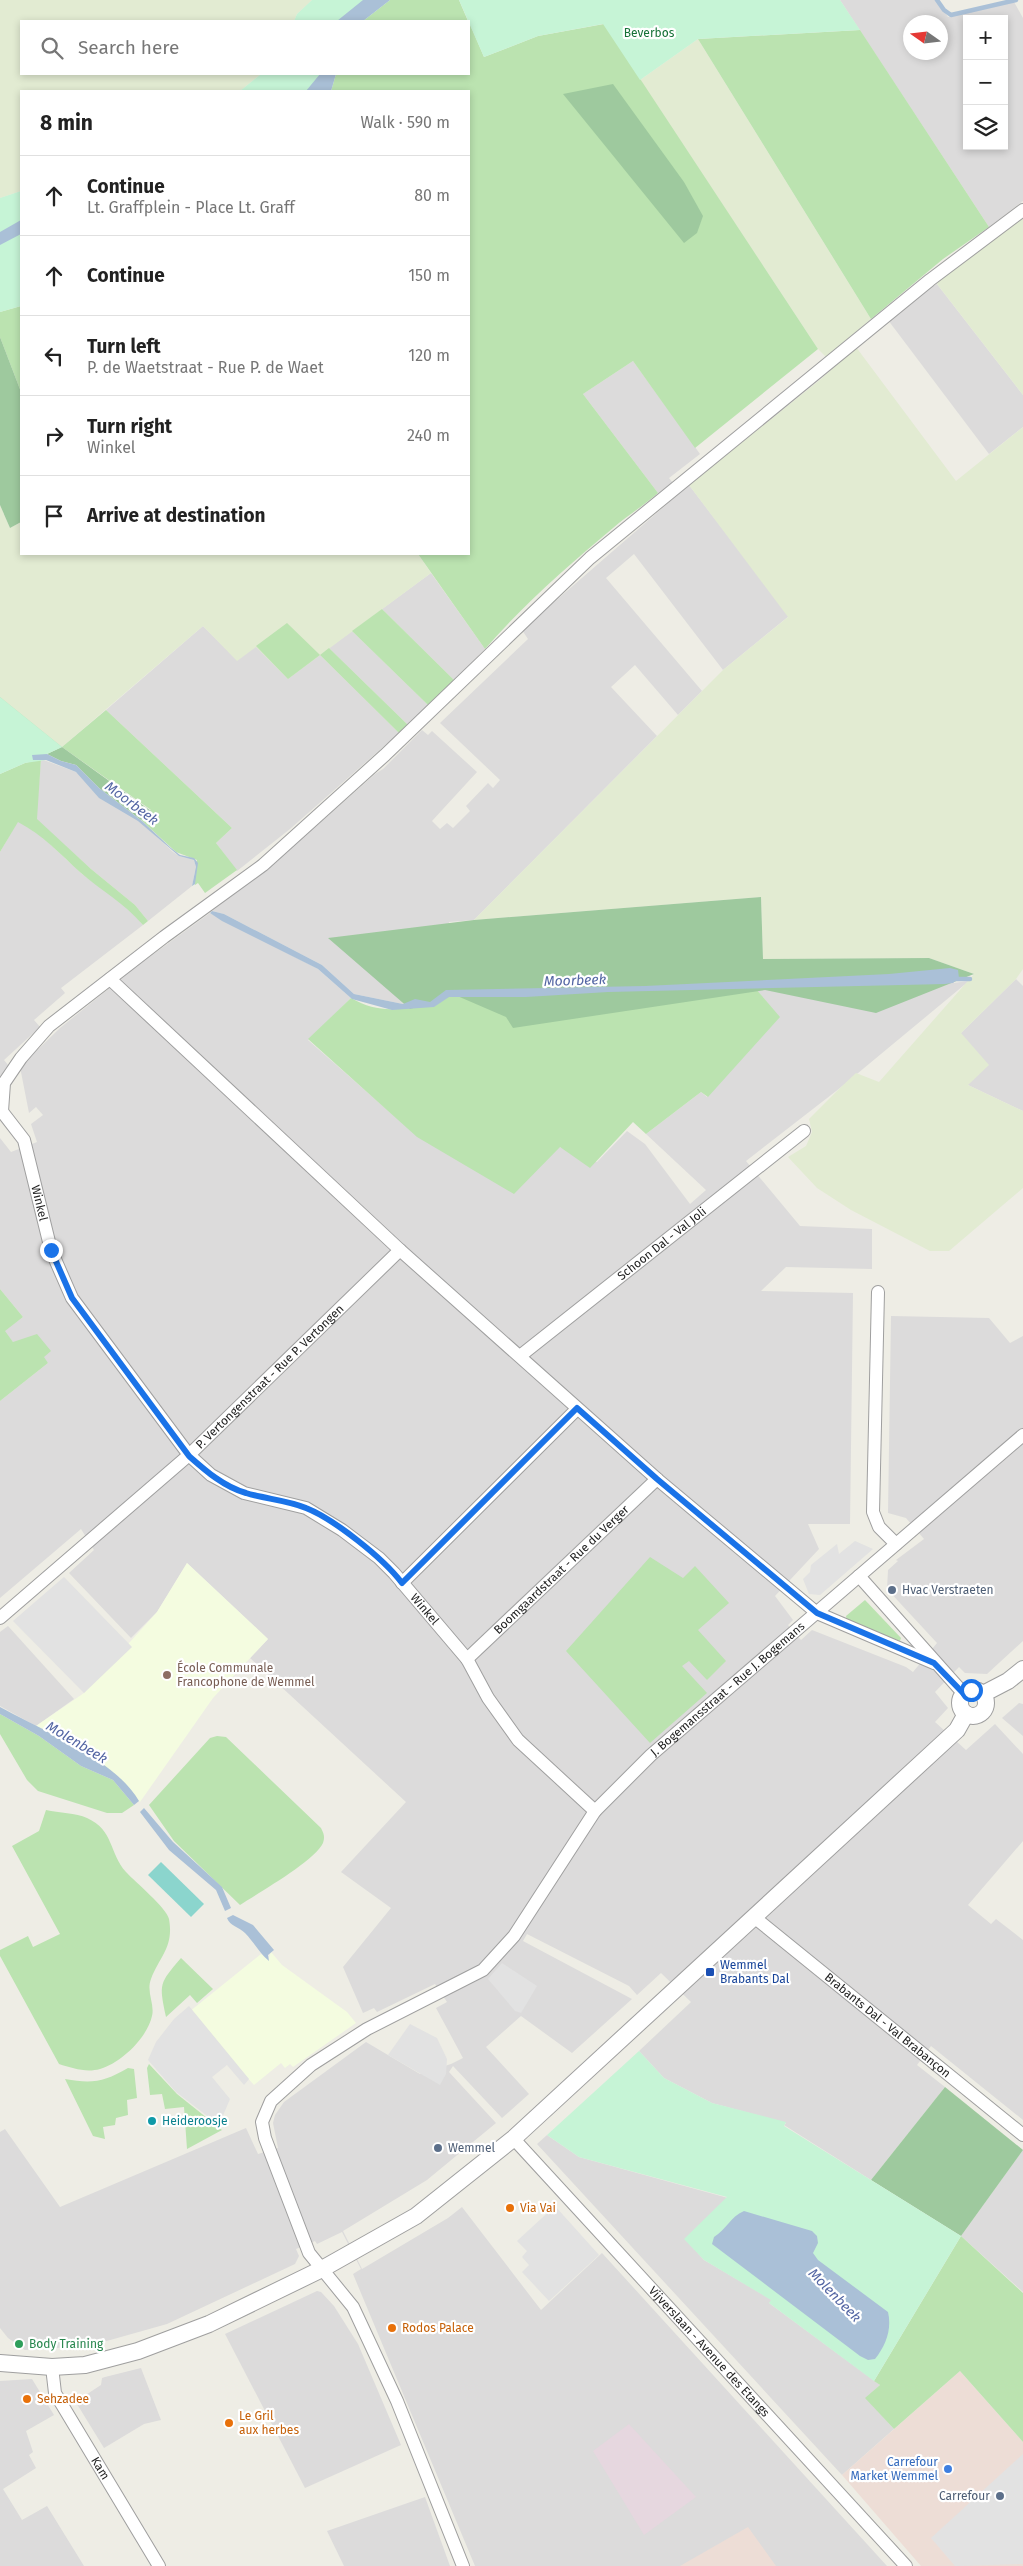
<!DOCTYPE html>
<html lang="en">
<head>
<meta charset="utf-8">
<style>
  body { margin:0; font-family:"Fira Sans",sans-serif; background:#f6f6f6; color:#222 }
  .controls { position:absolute; right:15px; top:15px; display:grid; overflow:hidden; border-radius:0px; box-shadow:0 2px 8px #0003 }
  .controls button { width:45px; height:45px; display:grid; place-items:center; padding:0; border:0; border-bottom:1px solid #e0e0e0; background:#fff; color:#222; font:25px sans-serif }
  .compass { position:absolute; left:903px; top:15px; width:45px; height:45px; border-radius:50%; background:#fff; box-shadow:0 2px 8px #0003; rotate:284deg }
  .stop { position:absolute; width:15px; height:15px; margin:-11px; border:4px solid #1a73e8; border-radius:50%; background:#fff }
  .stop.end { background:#1a73e8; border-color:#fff; box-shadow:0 1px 5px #0008 }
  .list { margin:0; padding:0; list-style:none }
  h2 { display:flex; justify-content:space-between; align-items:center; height:65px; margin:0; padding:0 20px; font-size:21px }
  h2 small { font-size:16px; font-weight:400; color:#767676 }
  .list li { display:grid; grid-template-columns:32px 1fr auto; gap:15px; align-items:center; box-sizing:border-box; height:80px; padding:0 20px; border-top:1px solid #e0e0e0 }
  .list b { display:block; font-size:19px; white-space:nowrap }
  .list p { margin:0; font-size:16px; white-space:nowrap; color:#767676 }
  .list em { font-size:16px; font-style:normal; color:#767676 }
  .icon { flex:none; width:28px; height:28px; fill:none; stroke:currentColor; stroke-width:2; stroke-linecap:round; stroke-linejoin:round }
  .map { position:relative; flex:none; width:1023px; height:2566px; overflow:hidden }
  .search { position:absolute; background:#fff; box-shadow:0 2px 8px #0003; left:20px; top:20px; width:450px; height:55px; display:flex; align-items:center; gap:12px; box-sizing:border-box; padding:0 18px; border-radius:0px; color:#767676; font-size:19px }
  .panel { position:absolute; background:#fff; box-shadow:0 2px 8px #0003; left:20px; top:90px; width:450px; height:465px; border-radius:0px }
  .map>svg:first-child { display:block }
  .residential { fill:#dcdbdb; fill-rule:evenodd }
  .commercial { fill:#edddd6 }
  .industrial { fill:#e6d7df }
  .education { fill:#f4fce0 }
  .farmland { fill:#e2ebd2 }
  .grass { fill:#bbe3b0 }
  .forest { fill:#9ec99e }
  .park { fill:#c6f4d6 }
  .pitch { fill:#8bd5cd }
  .parking { fill:#e2e2e2 }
  .water { fill:#aac0d7 }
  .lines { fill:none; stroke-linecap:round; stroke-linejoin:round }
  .stream { stroke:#aac0d7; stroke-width:4.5 }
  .minor-casing { stroke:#9f9f9f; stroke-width:14 }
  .tertiary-casing { stroke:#9f9f9f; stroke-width:18 }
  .minor { stroke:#fff; stroke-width:12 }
  .tertiary { stroke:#fff; stroke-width:16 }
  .route { stroke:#1a73e8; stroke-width:6 }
  .service-dot { fill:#5c6f8a; stroke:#fff; stroke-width:2 }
  .education-dot { fill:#8d6e63; stroke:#fff; stroke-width:2 }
  .transit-dot { fill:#1a4fb4; stroke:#fff; stroke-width:2 }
  .culture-dot { fill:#0f9aa8; stroke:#fff; stroke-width:2 }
  .food-dot { fill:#e8710a; stroke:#fff; stroke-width:2 }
  .leisure-dot { fill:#2e9e5b; stroke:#fff; stroke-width:2 }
  .shop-dot { fill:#3f7fe0; stroke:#fff; stroke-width:2 }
  .labels { text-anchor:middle; stroke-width:4.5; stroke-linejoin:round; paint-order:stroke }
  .park-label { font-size:12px; fill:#167137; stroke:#fff }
  .street-label { font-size:12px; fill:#1e1e1e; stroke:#fff }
  .service-label { font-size:12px; fill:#4e5e75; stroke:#fff; text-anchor:start }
  .education-label { font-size:12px; fill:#785e54; stroke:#fff; text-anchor:start }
  .transit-label { font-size:12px; fill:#164399; stroke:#fff; text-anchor:start }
  .culture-label { font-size:12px; fill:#0d838f; stroke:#fff; text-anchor:start }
  .food-label { font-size:12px; fill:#c56008; stroke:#fff; text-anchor:start }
  .leisure-label { font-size:12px; fill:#27864d; stroke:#fff; text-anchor:start }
  .shop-label { font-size:12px; fill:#366cbe; stroke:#fff; text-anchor:end }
  .water-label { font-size:14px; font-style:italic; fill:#5466a4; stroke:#fff }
</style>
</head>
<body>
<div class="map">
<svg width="1023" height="2566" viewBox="0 0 1023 2566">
  <rect width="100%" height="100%" fill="#eeede5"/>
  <g class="residential">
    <path d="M840 0H936L948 17 1014 2 1023 18V201L989 227ZM967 19H1004V146H967ZM910 22H940V52H910Z"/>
    <polygon points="937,284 1023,395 1023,427 989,454 888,320 920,293"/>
    <polygon points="633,361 700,454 669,478 673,483 658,493 583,394"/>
    <polygon points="689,485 789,616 723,670 634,554 606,578 702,691 678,715 635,665 611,687 657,736 474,920 449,922 436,996 403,1004 354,994 322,965 224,914 212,911 322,821 375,774 383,769 422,730 428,735 432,731 477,772 432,821 440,829 447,823 453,828 470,811 466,806 488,783 493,788 500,780 440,723 528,639 522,630"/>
    <polygon points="431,573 485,649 454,680 382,609"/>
    <polygon points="203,626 237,660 256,646 320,655 399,733 290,829 237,871 216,843 232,828 106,710"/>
    <polygon points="352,631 428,705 408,725 329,648"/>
    <polygon points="41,759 76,772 143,824 173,852 179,856 194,860 196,867 192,886 148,921 135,905 91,869 36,819"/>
    <polygon points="18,821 38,833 82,874 127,907 143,925 61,988 65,993 34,1020 40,1027 4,1060 8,1065 0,1077 0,852"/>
    <polygon points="210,913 318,969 351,998 308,1040 417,1136 560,1147 597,1162 627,1131 645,1144 690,1204 706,1190 646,1134 701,1092 707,1097 779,1017 756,989 945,984 969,981 840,1088 746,1161 800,1226 872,1229 872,1269 786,1267 761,1291 853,1293 850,1524 808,1524 819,1549 775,1596 793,1620 788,1625 801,1640 812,1630 906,1667 913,1672 937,1643 887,1589 888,1570 898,1561 896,1560 924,1539 906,1518 888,1513 891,1316 989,1318 1010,1343 1023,1336 1023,1641 987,1674 965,1673 959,1667 935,1692 948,1708 935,1722 966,1750 995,1724 1023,1754 1023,1841 968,1905 991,1924 996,1919 1023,1940 1023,2120 931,2046 917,2065 945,2087 871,2180 784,2125 786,2123 712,2103 664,2078 639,2051 691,2002 661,1973 637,1995 629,1986 527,1934 523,1941 632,1999 572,2053 521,2016 486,2047 529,2094 502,2118 453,2066 449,2072 496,2123 427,2180 343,2231 362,2269 448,2218 462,2207 541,2310 602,2253 887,2566 475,2566 353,2274 361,2269 342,2232 317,2244 315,2241 296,2249 299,2256 295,2264 167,2324 89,2346 25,2350 8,2338 0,2328 0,2132 5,2129 60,2207 246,2128 258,2154 278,2148 273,2123 275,2115 284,2102 366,2042 420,2074 451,2064 463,2058 436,2008 447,2002 435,1984 377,2012 374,2008 363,2013 343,1967 391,1908 341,1872 406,1802 250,1658 268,1639 187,1563 157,1612 131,1638 69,1573 94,1550 81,1529 0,1598 0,1401 48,1363 43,1357 13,1342 4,1331 23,1317 0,1289 0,1138 11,1152 37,1142 31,1124 43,1115 36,1107 29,1113 20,1067 60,1028 137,966"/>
    <polygon points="1016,979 1023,986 1023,1111 968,1085 961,1033"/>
    <polygon points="8,1626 74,1699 36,1726 0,1706 0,1632"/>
    <polygon points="1019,1703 1023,1704 1023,1736 1002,1718"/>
    <polygon points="547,2135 579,2157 728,2198 685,2239 704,2260 772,2300 769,2303 880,2385 866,2398 894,2429 842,2475 537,2144"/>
    <polygon points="1023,2150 1023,2292 961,2236"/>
    <polygon points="317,2291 321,2292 334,2306 358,2344 401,2445 305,2488 225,2334"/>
    <polygon points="141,2368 161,2420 144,2424 104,2448 77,2404 78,2400 101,2385 102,2378 105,2377"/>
    <polygon points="32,2379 54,2415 26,2431 33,2452 29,2455 36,2468 3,2489 22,2520 47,2506 84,2566 0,2566 0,2381"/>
    <polygon points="425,2497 450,2566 344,2566 327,2531"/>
  </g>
  <g class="commercial">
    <polygon points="960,2371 1023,2442 1023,2566 921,2566 842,2475"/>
    <polygon points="748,2527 776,2566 680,2566"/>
  </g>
  <polygon class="industrial" points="629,2424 696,2497 644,2535 593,2451"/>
  <g class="education">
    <polygon points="187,1563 268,1639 213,1698 140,1802 118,1776 46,1730 36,1726 84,1693 157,1612"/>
    <polygon points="271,1952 282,1965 347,2012 356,2023 293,2067 290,2064 285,2068 281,2063 254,2085 189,2012 261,1954 268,1960"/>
  </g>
  <g class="farmland">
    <polygon points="0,0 312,0 297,14 294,21 21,21 21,74 261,74 240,91 21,91 21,191 0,198"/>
    <polygon points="698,39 871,319 826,357 818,349 640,80"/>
    <polygon points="1023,216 1023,395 937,284 943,275"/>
    <polygon points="856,347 956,481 1023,427 1023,969 1016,979 961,1033 989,1065 968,1085 1023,1111 1023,1188 949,1251 930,1251 851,1210 817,1188 788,1157 806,1146 812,1132 809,1119 840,1088 856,1073 879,1082 974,974 929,958 763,959 761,897 474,920 723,670 788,617 689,485 821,379"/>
    <polygon points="0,505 10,528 21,522 21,554 418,554 431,573 288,679 256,647 237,661 203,626 62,747 0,697"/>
  </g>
  <g class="grass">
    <polygon points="390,0 459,0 468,21 363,21"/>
    <path d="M469 22 484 57 538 36 604 24 818 349 695 448 633 361 583 394 658 493C643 506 627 516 613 528 568 566 523 605 485 649L418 554H469V91H331L336 74H469Z"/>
    <polygon points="860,30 989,227 943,259 871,319 698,39"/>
    <polygon points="21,306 21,392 0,337 0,312"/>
    <polygon points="382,609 454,680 428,705 352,631"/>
    <polygon points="287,623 320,655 329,648 408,725 399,733 320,655 288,679 256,646"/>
    <polygon points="0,697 62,747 106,710 232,828 216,843 237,870 205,893 198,883 195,885 194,882 197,860 176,852 141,820 151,810 62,747 0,768"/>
    <path d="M41 759 37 819 91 869 135 905 148 921 143 925C123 902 103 892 81 873 60 854 43 835 18 822L0 852V774L25 763Z"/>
    <path d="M756 989 780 1017 708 1097 701 1092 646 1134 633 1122 590 1168 560 1147 514 1194 417 1137 308 1039 351 998C386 1018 412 1007 447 997Z"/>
    <polygon points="0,1289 23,1317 5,1331 13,1342 37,1334 51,1351 44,1357 48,1363 0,1401"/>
    <polygon points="650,1557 683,1578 695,1566 729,1603 698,1630 726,1661 707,1680 689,1661 682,1666 707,1693 650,1743 566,1651"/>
    <polygon points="865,1600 901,1638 900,1641 847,1621 846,1616"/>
    <polygon points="0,1714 39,1736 81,1766 113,1780 134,1805 122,1813 107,1813 38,1791 27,1780 0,1734"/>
    <path d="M217 1736 226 1737 321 1828C324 1834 325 1837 323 1843 315 1861 258 1893 240 1905L174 1841 149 1805 210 1738Z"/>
    <path d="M46 1810C59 1813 76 1813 87 1818 114 1830 109 1853 126 1872 135 1882 167 1908 169 1919 174 1947 160 1956 151 1979 146 1992 155 2004 152 2016 147 2038 121 2063 100 2069 86 2073 72 2068 59 2064L0 1956V1950L28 1936 33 1947 60 1934 12 1846 39 1831Z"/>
    <path d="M181 1958 213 1989 197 2003 190 1995 166 2017C159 1983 159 1984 181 1958Z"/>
    <polygon points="149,2064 177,2094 222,2130 187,2149 184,2107 165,2109 162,2094 150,2095 147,2068"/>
    <path d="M128 2068 134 2069 137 2098 127 2100 128 2115 116 2118 115 2125 103 2127 105 2139 93 2136 65 2079C92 2084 104 2082 128 2068Z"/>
    <polygon points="961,2236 1023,2293 1023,2442 960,2371 894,2429 865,2398 880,2385 874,2381"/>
  </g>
  <g class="forest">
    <polygon points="613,84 684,182 703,216 697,233 684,243 563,94"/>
    <polygon points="0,337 21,392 21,522 10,528 0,505"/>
    <polygon points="62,747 151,811 141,820 99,788 76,765 61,761 47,754"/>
    <polygon points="761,897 763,959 929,958 974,974 876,1013 765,990 513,1028 506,1017 455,995 410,1009 328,938 474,920"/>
    <polygon points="945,2087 1023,2150 961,2236 871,2180"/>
  </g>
  <g class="park">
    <polygon points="312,0 390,0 363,21 294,21 297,14"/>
    <polygon points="459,0 840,0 860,30 698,39 640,80 603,24 538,36 484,57"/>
    <polygon points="261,74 336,74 331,91 240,91"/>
    <polygon points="21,191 21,306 0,312 0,198"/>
    <polygon points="0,697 62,747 47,754 46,760 25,763 0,774"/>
    <polygon points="639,2051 664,2078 712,2103 786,2122 784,2126 961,2236 874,2381 769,2303 771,2300 704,2260 684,2239 727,2197 579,2157 547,2135"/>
  </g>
  <polygon class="pitch" points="161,1862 204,1904 191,1917 148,1875"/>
  <g class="parking">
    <polygon points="855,1541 873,1549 820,1595 809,1594 803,1579 810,1572 811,1565 837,1544 839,1554"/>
    <polygon points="64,1577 132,1647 84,1693 13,1621"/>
    <polygon points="502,1963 537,1986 521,2013 515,2011 488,1979"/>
    <polygon points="189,2006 249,2079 244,2085 227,2065 212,2077 230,2099 219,2125 176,2092 148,2060 156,2042 174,2019"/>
    <polygon points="410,2024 437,2038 447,2059 446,2074 440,2085 388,2055"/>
    <polygon points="555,2206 599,2255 549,2301 522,2272 529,2265 522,2257 527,2251 517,2241"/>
    <polygon points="1023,2454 1023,2564 955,2566 931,2538"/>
  </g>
  <g class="water">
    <polygon points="363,0 390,0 363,21 337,21"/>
    <polygon points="320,74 336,74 331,91 306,91"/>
    <polygon points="21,220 21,234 0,245 0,232"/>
    <polygon points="47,754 61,761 76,765 99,788 142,821 171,848 180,855 194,858 198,863 195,884 192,886 196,867 194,860 179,856 138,821 99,798 76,772 46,760 33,760 32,755"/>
    <polygon points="212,911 224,914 322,965 354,994 403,1004 415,999 430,1002 446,990 645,986 889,974 950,968 958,970 959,978 953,983 945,984 608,992 526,997 449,997 434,1007 392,1010 352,999 318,969 222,921 210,913"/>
    <path d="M0 1707C41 1730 115 1759 139 1801L134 1805 113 1780 81 1766 39 1736 0 1714Z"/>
    <polygon points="144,1808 173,1842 222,1887 231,1908 225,1911 216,1890 169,1850 140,1812"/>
    <path d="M233 1915 253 1925 274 1950 268 1955 269 1961C259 1953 254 1942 245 1933 239 1927 230 1926 227 1918Z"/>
    <path d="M744 2211 812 2231 817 2236 818 2243 813 2253 818 2260 888 2312C892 2329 886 2345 875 2359L868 2360 860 2356 712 2244 714 2237C726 2230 730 2217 744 2211Z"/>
  </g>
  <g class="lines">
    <g class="stream">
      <polyline points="937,0 944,10 951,15 1016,0"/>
      <polyline points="954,979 970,979"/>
    </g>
    <defs>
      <g id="minor">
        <polyline points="110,979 400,1250 657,1479 817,1613 934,1663"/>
        <path id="s1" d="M0 1109 24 1140 51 1250 72 1298 189 1455 211 1475 244 1493 306 1508 342 1530 379 1558 394 1573 467 1659 488 1698 518 1740 595 1811"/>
        <polyline points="2,1111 4,1083 21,1058 49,1026 164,937 263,865 385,755 590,558 930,280 1023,210"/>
        <polyline points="878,1292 873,1512 879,1527 896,1544"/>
        <path id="s2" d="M520 1356 804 1131"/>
        <polyline points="859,1576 964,1694"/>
        <polyline points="402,1583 577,1409"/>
        <path id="s3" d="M0 1618 189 1455 400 1250"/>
        <path id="s4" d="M467 1659 657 1479"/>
        <path id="s5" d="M754 1917 1023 2135"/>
        <path id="s6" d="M513 2138 906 2566"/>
        <path id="s7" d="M52 2367 55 2393 159 2566"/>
        <path id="s8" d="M463 2566 397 2401 353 2307 309 2253 265 2138 262 2122 271 2101 311 2065 367 2029 483 1970 514 1936 595 1811 651 1755 1023 1435"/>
      </g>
      <g id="tertiary">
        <circle cx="973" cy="1703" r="13"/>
        <polyline points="983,1694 1008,1681 1023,1669"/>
        <polyline points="0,2363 52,2367 85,2365 138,2351 209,2324 322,2269 416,2216 514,2138 957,1730 966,1714"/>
      </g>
    </defs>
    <use href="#minor" class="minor-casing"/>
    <use href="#tertiary" class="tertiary-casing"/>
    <use href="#minor" class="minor"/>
    <use href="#tertiary" class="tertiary"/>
  </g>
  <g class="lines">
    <path class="route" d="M51 1250 72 1298 189 1456C206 1471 224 1487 246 1493 265 1499 287 1500 306 1508 334 1519 383 1558 402 1583L577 1408 657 1479 817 1613 934 1663 964 1694 971 1690"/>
  </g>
  <g class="service-dot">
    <circle cx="892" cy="1590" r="5"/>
    <circle cx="438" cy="2148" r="5"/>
    <circle cx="1000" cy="2496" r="5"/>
  </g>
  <circle class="education-dot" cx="167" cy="1675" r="5"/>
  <rect class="transit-dot" x="705" y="1967" width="10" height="10" rx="2.5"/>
  <circle class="culture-dot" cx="152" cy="2121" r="5"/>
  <g class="food-dot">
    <circle cx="510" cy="2208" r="5"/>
    <circle cx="392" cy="2328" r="5"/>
    <circle cx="27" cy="2399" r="5"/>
    <circle cx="229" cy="2423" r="5"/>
  </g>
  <circle class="leisure-dot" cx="19" cy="2344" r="5"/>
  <circle class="shop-dot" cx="948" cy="2469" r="5"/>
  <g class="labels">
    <g class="park-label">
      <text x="649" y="37">Beverbos</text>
    </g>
    <g class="street-label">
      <text dy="4" stroke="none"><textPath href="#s1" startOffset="104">Winkel</textPath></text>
      <text dy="4" stroke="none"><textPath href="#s2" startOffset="181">Schoon Dal - Val Joli</textPath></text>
      <text dy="4" stroke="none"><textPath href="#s3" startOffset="362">P. Vertongenstraat - Rue P. Vertongen</textPath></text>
      <text dy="4" stroke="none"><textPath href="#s4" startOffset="130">Boomgaardstraat - Rue du Verger</textPath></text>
      <text dy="4" stroke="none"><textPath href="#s1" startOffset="689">Winkel</textPath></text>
      <text dy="4" stroke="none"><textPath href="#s8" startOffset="1139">J. Bogemansstraat - Rue J. Bogemans</textPath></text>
      <text dy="4" stroke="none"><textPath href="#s5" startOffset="172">Brabants Dal - Val Brabançon</textPath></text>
      <text dy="4" stroke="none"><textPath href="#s6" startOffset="290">Vijverslaan - Avenue des Etangs</textPath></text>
      <text dy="4" stroke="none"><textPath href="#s7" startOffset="114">Kam</textPath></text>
    </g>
    <g class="service-label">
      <text x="902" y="1594">Hvac Verstraeten</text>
      <text x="448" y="2152">Wemmel</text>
      <text x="990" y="2500" text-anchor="end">Carrefour</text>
    </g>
    <g class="education-label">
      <text x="177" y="1672">École Communale<tspan x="177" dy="14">Francophone de Wemmel</tspan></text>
    </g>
    <g class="transit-label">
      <text x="720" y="1969">Wemmel<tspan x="720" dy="14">Brabants Dal</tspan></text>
    </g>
    <g class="culture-label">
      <text x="162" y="2125">Heideroosje</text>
    </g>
    <g class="food-label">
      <text x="520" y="2212">Via Vai</text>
      <text x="402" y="2332">Rodos Palace</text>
      <text x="37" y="2403">Sehzadee</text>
      <text x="239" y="2420">Le Gril<tspan x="239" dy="14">aux herbes</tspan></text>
    </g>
    <g class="leisure-label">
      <text x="29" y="2348">Body Training</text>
    </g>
    <g class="shop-label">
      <text x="938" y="2466">Carrefour<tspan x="938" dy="14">Market Wemmel</tspan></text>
    </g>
    <g class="water-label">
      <text transform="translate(132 803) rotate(37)" y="5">Moorbeek</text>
      <text transform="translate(575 980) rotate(-2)" y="5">Moorbeek</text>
      <text transform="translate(77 1742) rotate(31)" y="5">Molenbeek</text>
      <text transform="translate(835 2295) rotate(46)" y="5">Molenbeek</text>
    </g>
  </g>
</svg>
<div class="controls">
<button>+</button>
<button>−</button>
<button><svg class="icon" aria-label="layers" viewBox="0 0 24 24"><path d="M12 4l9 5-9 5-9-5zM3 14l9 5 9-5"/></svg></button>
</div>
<svg class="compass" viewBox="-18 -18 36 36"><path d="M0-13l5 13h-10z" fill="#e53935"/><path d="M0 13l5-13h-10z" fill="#767676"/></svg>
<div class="stop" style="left:971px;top:1690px"></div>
<div class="stop end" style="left:51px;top:1250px"></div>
<div class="search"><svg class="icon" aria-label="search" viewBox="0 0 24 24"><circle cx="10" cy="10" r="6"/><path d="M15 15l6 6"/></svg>Search here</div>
<section class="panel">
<h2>8 min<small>Walk · 590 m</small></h2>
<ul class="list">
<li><svg class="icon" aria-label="ahead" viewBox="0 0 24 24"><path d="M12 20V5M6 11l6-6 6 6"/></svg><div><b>Continue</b><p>Lt. Graffplein - Place Lt. Graff</p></div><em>80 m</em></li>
<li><svg class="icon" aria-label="ahead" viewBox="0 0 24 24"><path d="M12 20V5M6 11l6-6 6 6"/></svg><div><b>Continue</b></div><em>150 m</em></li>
<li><svg class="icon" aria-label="left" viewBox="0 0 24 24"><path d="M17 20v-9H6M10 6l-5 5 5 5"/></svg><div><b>Turn left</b><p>P. de Waetstraat - Rue P. de Waet</p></div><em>120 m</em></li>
<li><svg class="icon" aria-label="right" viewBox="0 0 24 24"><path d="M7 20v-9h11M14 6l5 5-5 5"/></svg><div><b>Turn right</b><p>Winkel</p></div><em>240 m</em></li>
<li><svg class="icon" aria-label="arrive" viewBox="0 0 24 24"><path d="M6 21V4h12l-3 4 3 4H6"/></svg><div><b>Arrive at destination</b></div></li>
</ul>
</section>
</div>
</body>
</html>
